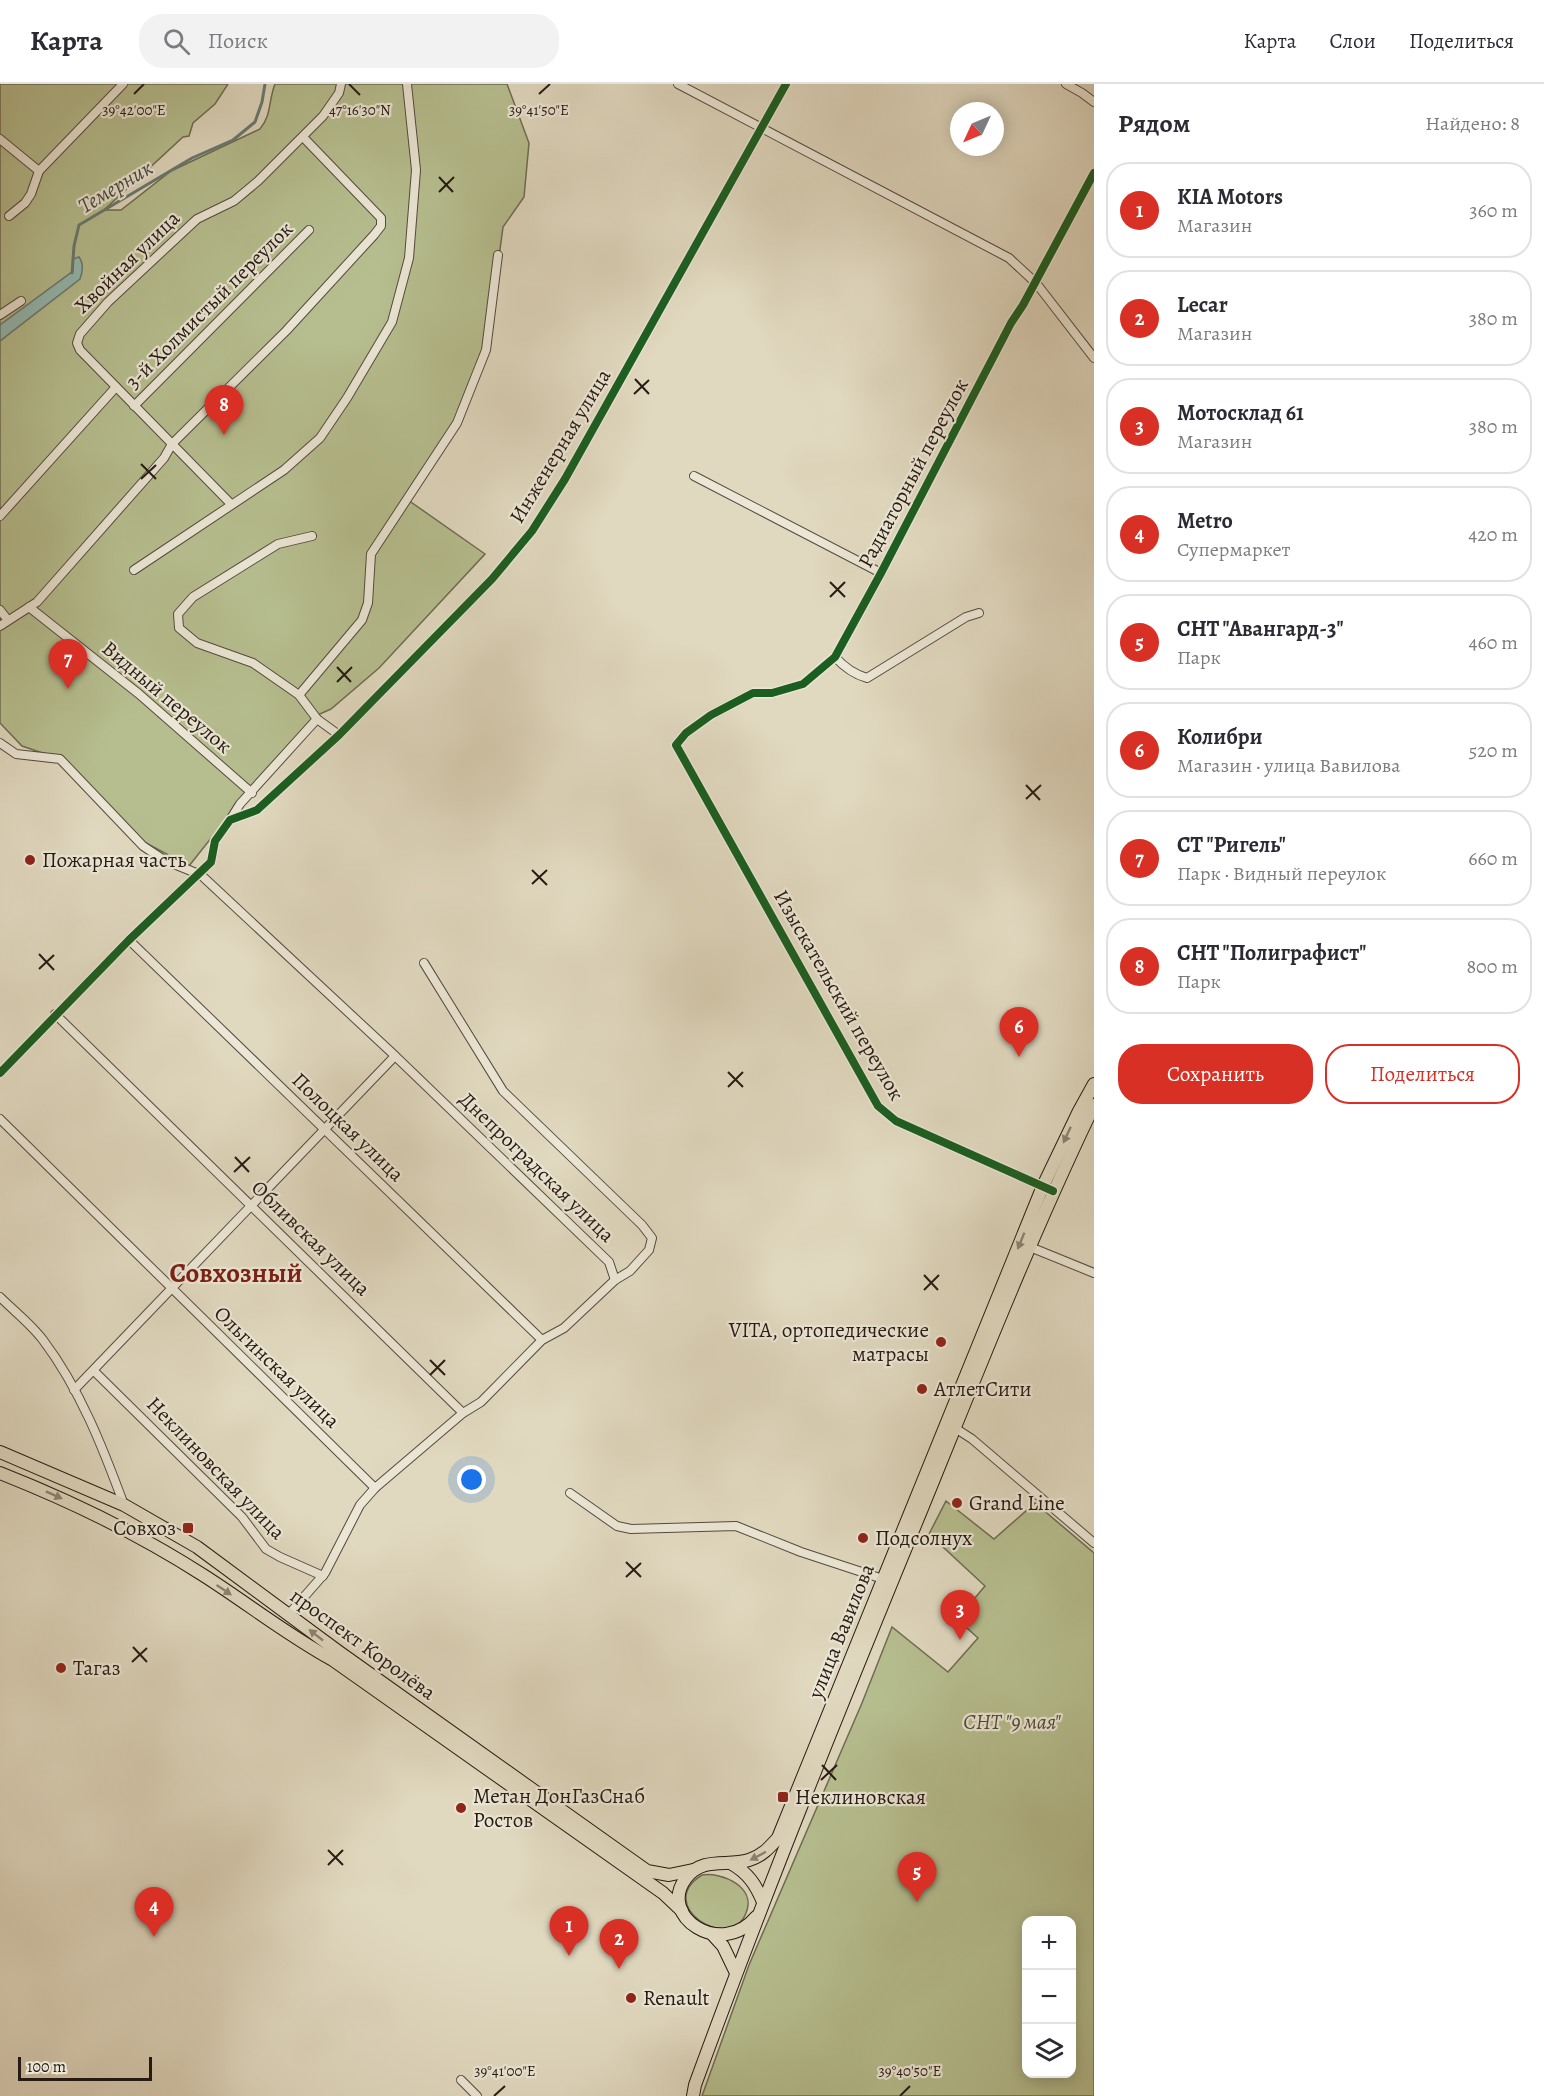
<!DOCTYPE html>
<html lang="ru">
<head>
<meta charset="utf-8">
<style>
  body { margin:0; font-family:Alegreya,serif; background:#f2f2f3; color:#2b2b33 }
  .controls { position:absolute; right:18px; bottom:18px; display:grid; overflow:hidden; border-radius:12px; box-shadow:0 3px 15px #0003 }
  .controls button { width:54px; height:54px; display:grid; place-items:center; padding:0; border:0; border-bottom:2px solid #e1e1e2; background:#fff; color:#2b2b33; font:30px sans-serif }
  .compass { position:absolute; left:950px; top:18px; width:54px; height:54px; border-radius:50%; background:#fff; box-shadow:0 3px 15px #0003; rotate:226deg }
  .scale { position:absolute; left:18px; bottom:15px; width:134px; box-sizing:border-box; padding-left:6px; border:3px solid #261a13; border-top:0; font-size:16px; line-height:21px; white-space:nowrap; color:#261a13; -webkit-text-stroke:4px #ebe6d5; paint-order:stroke }
  .you { position:absolute; left:472px; top:1396px; width:21px; height:21px; margin:-15px; border:4px solid #fff; border-radius:50%; background:#1a73e8; box-shadow:0 0 0 9px #1a73e833 }
  .badge { display:grid; place-items:center; width:39px; height:39px; border-radius:50%; background:#d93025; color:#fff; font-size:20px; font-weight:700 }
  .pin { position:absolute; translate:-50% -50px; filter:drop-shadow(0 2px 3px #0008) }
  .pin::after { content:''; position:absolute; top:32px; width:21px; height:18px; background:inherit; clip-path:polygon(0 0,100% 0,50% 100%) }
  .list { margin:0; padding:0; list-style:none }
  h2 { display:flex; justify-content:space-between; align-items:center; height:78px; margin:0; padding:0 24px; font-size:26px }
  h2 small { font-size:20px; font-weight:400; color:#7c7c81 }
  .list li { display:grid; grid-template-columns:39px 1fr auto; gap:18px; align-items:center; box-sizing:border-box; height:96px; margin:0 12px 12px; padding:0 12px; border:2px solid #e1e1e2; border-radius:24px }
  .list b { display:block; font-size:22px; white-space:nowrap }
  .list p { margin:0; font-size:20px; white-space:nowrap; color:#7c7c81 }
  .list em { font-size:20px; font-style:normal; color:#7c7c81 }
  .actions { display:flex; gap:12px; padding:18px 24px }
  .actions a { flex:1; padding:14px 0; border:2px solid #d93025; border-radius:24px; text-align:center; font-size:21px; color:#d93025 }
  .actions .main { background:#d93025; color:#fff }
  .icon { flex:none; width:33px; height:33px; fill:none; stroke:currentColor; stroke-width:2; stroke-linecap:round; stroke-linejoin:round }
  .map { position:relative; flex:none; width:1094px; height:2012px; overflow:hidden }
  header { display:flex; align-items:center; gap:36px; box-sizing:border-box; height:84px; padding:0 30px; background:#fff; border-bottom:2px solid #e1e1e2 }
  header strong { font-size:28px }
  nav { display:flex; gap:33px; margin-inline-start:auto; font-size:21px }
  .search { width:420px; height:54px; background:#f2f2f3; display:flex; align-items:center; gap:15px; box-sizing:border-box; padding:0 21px; border-radius:24px; color:#7c7c81; font-size:22px }
  main { display:flex }
  aside { flex:1; background:#fff }
  .map>svg:first-child { display:block }
  .green { fill:#b6be8f; stroke:#6e6c51; stroke-width:1.5; fill-rule:evenodd }
  .water { fill:#94bab2; stroke:#687a72; stroke-width:1.5 }
  .lines { fill:none; stroke-linecap:round; stroke-linejoin:round }
  .stream { stroke:#687a72; stroke-width:3 }
  .street-casing { stroke:#544a3e; stroke-width:10 }
  .primary-casing { stroke:#261a13; stroke-width:14 }
  .street { stroke:#ebe6d5; stroke-width:8 }
  .primary { stroke:#e0d8bf; stroke-width:12 }
  .cycleway-casing { stroke:#ebe6d5; stroke-width:11 }
  .cycleway { stroke:#1b5e20; stroke-width:8 }
  .oneway { fill:#8c8272 }
  .ticks { fill:none; stroke:#261a13; stroke-width:2 }
  .poi-dot { fill:#8f2418; stroke:#ebe6d5; stroke-width:2 }
  .labels { text-anchor:middle; stroke-width:4.5; stroke-linejoin:round; paint-order:stroke }
  .street-label { font-size:21px; fill:#261a13; stroke:#ebe6d5 }
  .poi-label { font-size:21px; fill:#261a13; stroke:#ebe6d5; text-anchor:start }
  .park-label { font-size:21px; font-style:italic; fill:#514b38; stroke:#ebe6d5 }
  .water-label { font-size:22px; font-style:italic; fill:#474a43; stroke:#ebe6d5 }
  .district-label { font-size:27px; font-weight:bold; fill:#7a1f14; stroke:#ebe6d5 }
  .ticks-label { font-size:15px; text-anchor:middle; fill:#261a13; stroke:#ebe6d5; stroke-width:4.5; stroke-linejoin:round; paint-order:stroke }
</style>
</head>
<body>
<header>
<strong>Карта</strong>
<div class="search"><svg class="icon" aria-label="search" viewBox="0 0 24 24"><circle cx="10" cy="10" r="6"/><path d="M15 15l6 6"/></svg>Поиск</div>
<nav><a>Карта</a><a>Слои</a><a>Поделиться</a></nav>
</header>
<main>
<div class="map">
<svg width="1094" height="2012" viewBox="0 0 1094 2012">
  <rect width="100%" height="100%" fill="#e0d8bf"/>
  <filter id="stains"><feTurbulence type="fractalNoise" baseFrequency=".00333" numOctaves="4"/><feColorMatrix values="0 0 0 0 .2 0 0 0 0 .09 0 0 0 0 .02 0 0 0 .5 -.17"/></filter>
  <radialGradient id="worn" r=".72"><stop offset=".6" stop-color="#630" stop-opacity="0"/><stop offset="1" stop-color="#630" stop-opacity=".3"/></radialGradient>
  <g class="green">
    <path d="M0 0H228L215 20 193 39 189 52 183 53 104 126H121L171 87 260 45C272 30 268 18 275 0H507L529 59 524 113 503 143 486 270 468 320 408 416 485 470 379 584 331 625 313 633 250 705 189 782 144 758 60 675 22 662 0 639Z"/>
    <path d="M946 1417 994 1455 1035 1419 1094 1469V2012H702L749 1881 862 1619 892 1543 948 1588 978 1554 957 1535 985 1502 929 1450ZM1026 1836H1072V1990H1026Z"/>
    <path d="M702 1791C722 1788 757 1803 746 1829 730 1870 653 1821 702 1791Z"/>
  </g>
  <path class="water" d="M79 173C84 180 83 187 80 195L0 257V241L73 187V175Z"/>
  <g class="lines">
    <polyline class="stream" points="72,189 74,162 79,141 192,74 233,56 255,38 262,18 265,0"/>
    <defs>
      <g id="street">
        <polyline points="678,0 1009,174 1036,199 1094,274"/>
        <polyline points="1066,0 1082,9 1094,18"/>
        <polyline points="0,55 39,87"/>
        <polyline points="9,132 25,119 31,110 39,87 123,0"/>
        <polyline points="0,231 21,217"/>
        <polyline points="134,322 309,146"/>
        <polyline points="694,392 881,489"/>
        <polyline points="231,420 80,266 77,259 80,250 108,218 197,135 234,117 258,97 323,32 339,9 341,0"/>
        <polyline points="0,432 116,303"/>
        <polyline points="312,452 278,460 193,513 178,530 179,544 197,559 253,579 299,611 317,635 339,651"/>
        <polyline points="134,486 284,386 320,354 347,314 392,238 409,174 416,86 407,0"/>
        <polyline points="29,523 139,610 252,709"/>
        <polyline points="0,526 7,535"/>
        <polyline points="0,542 37,518 164,374 172,360 286,247 374,151 381,142 381,134 303,53"/>
        <path d="M835 573C844 583 853 590 867 594L966 533 979 529"/>
        <polyline points="299,611 362,536 368,519 371,470 457,339 486,266 498,171"/>
        <polyline points="0,659 16,670 60,675 143,762 164,776 201,791 391,968 609,1178 615,1196"/>
        <polyline points="230,736 240,720 317,635"/>
        <polyline points="129,856 542,1256"/>
        <polyline points="55,930 463,1329"/>
        <polyline points="0,989 129,856 211,778 215,757 230,736 257,726 339,651 492,495 532,447 565,395 786,0"/>
        <polyline points="0,1035 375,1404"/>
        <polyline points="1046,1104 896,1037 878,1022 676,661 686,649 711,631 753,609 772,609 803,600 835,573 881,489 1011,239 1023,221 1094,89"/>
        <polyline points="1030,1163 1094,1189"/>
        <path d="M0 1213C14 1227 31 1240 43 1256 80 1305 103 1364 124 1421"/>
        <polyline points="94,1287 242,1433 266,1465 280,1473 323,1492"/>
        <polyline points="74,1306 395,972"/>
        <polyline points="955,1344 972,1355 1094,1459"/>
        <polyline points="570,1409 617,1442 631,1445 736,1442 801,1468 883,1495"/>
        <polyline points="289,1530 325,1489 360,1421 375,1404 463,1329 481,1318 542,1256 564,1244 615,1196 630,1187 649,1166 652,1154 642,1141 503,1007 424,879"/>
        <polyline points="461,1996 477,2012"/>
      </g>
      <g id="primary">
        <polyline points="0,1368 124,1421 197,1463 339,1568 647,1787 669,1791 693,1786"/>
        <path d="M0 1389C71 1417 139 1450 203 1491 247 1519 287 1551 333 1576L663 1809 682 1827"/>
        <path d="M732 1780C748 1789 756 1801 763 1818"/>
        <path d="M756 1833C721 1875 657 1832 686 1794 703 1772 727 1783 749 1776 762 1772 769 1764 778 1754L1043 1102 1078 1029 1094 1000"/>
        <polyline points="713,1851 723,1862 736,1889"/>
        <path d="M693 2012 695 2001C766 1806 844 1614 923 1422 978 1287 1031 1152 1094 1021"/>
      </g>
    </defs>
    <use href="#street" class="street-casing"/>
    <use href="#primary" class="primary-casing"/>
    <use href="#street" class="street"/>
    <use href="#primary" class="primary"/>
    <defs>
      <g id="cycleway">
        <polyline points="0,989 129,856 211,778 215,757 230,736 257,726 339,651 492,495 532,447 565,395 786,0"/>
        <polyline points="1053,1107 896,1037 878,1022 676,661 686,649 711,631 753,609 772,609 803,600 835,573 881,489 1011,239 1023,221 1094,89"/>
      </g>
    </defs>
    <use href="#cycleway" class="cycleway-casing"/>
    <use href="#cycleway" class="cycleway"/>
  </g>
  <defs><path id="oneway-solid" d="M-6-.8H1V-3.2L6.5 0L1 3.2V.8H-6Z" transform="scale(1.5)"/></defs>
  <g class="oneway">
    <use href="#oneway-solid" transform="translate(1067 1051) rotate(115)"/>
    <use href="#oneway-solid" transform="translate(1021 1157) rotate(112)"/>
    <use href="#oneway-solid" transform="translate(54 1411) rotate(24)"/>
    <use href="#oneway-solid" transform="translate(224 1506) rotate(34)"/>
    <use href="#oneway-solid" transform="translate(316 1551) rotate(-142)"/>
    <use href="#oneway-solid" transform="translate(758 1772) rotate(152)"/>
  </g>
  <path class="ticks" d="M349 0 360 11M134 10 144 0M539 10 550 0M439 93 453 108M439 108 454 93M635 295 649 310M634 310 649 296M141 380 156 395M141 395 156 381M830 498 845 513M830 513 845 498M337 583 351 598M337 598 352 583M1026 701 1040 716M1026 715 1041 701M532 786 547 801M532 800 547 786M39 870 54 886M39 885 54 871M728 988 743 1003M728 1003 743 988M235 1073 249 1088M234 1088 250 1073M924 1191 938 1206M924 1206 939 1191M430 1276 445 1291M430 1291 445 1276M626 1478 641 1493M626 1493 641 1479M133 1563 147 1578M132 1578 147 1564M822 1681 836 1696M821 1696 837 1681M328 1766 343 1781M328 1781 343 1766M494 2012 505 2002M900 2012 910 2002"/>
  <g class="poi-dot">
    <circle cx="30" cy="776" r="6"/>
    <circle cx="941" cy="1258" r="6"/>
    <circle cx="922" cy="1305" r="6"/>
    <circle cx="957" cy="1419" r="6"/>
    <rect x="182" y="1438" width="12" height="12" rx="3"/>
    <circle cx="863" cy="1454" r="6"/>
    <circle cx="61" cy="1584" r="6"/>
    <rect x="777" y="1707" width="12" height="12" rx="3"/>
    <circle cx="461" cy="1724" r="6"/>
    <circle cx="631" cy="1914" r="6"/>
  </g>
  <g class="labels">
    <g class="street-label">
      <text transform="translate(127 178) rotate(-44)" y="7">Хвойная улица</text>
      <text transform="translate(209 221) rotate(-45)" y="7">3-й Холмистый переулок</text>
      <text transform="translate(560 362) rotate(-59)" y="7">Инженерная улица</text>
      <text transform="translate(913 389) rotate(-62)" y="7">Радиаторный переулок</text>
      <text transform="translate(167 613) rotate(40)" y="7">Видный переулок</text>
      <text transform="translate(839 911) rotate(60)" y="7">Изыскательский переулок</text>
      <text transform="translate(348 1043) rotate(44)" y="7">Полоцкая улица</text>
      <text transform="translate(537 1083) rotate(44)" y="7">Днепроградская улица</text>
      <text transform="translate(311 1154) rotate(44)" y="7">Обливская улица</text>
      <text transform="translate(277 1283) rotate(44)" y="7">Ольгинская улица</text>
      <text transform="translate(216 1384) rotate(46)" y="7">Неклиновская улица</text>
      <text transform="translate(841 1547) rotate(-68)" y="7">улица Вавилова</text>
      <text transform="translate(363 1560) rotate(36)" y="7">проспект Королёва</text>
    </g>
    <g class="poi-label">
      <text x="42" y="783">Пожарная часть</text>
      <text x="929" y="1253" text-anchor="end">VITA, ортопедические<tspan x="929" dy="24">матрасы</tspan></text>
      <text x="934" y="1312">АтлетСити</text>
      <text x="969" y="1426">Grand Line</text>
      <text x="176" y="1451" text-anchor="end">Совхоз</text>
      <text x="875" y="1461">Подсолнух</text>
      <text x="73" y="1591">Тагаз</text>
      <text x="473" y="1719">Метан ДонГазСнаб<tspan x="473" dy="24">Ростов</tspan></text>
      <text x="795" y="1720">Неклиновская</text>
      <text x="643" y="1921">Renault</text>
    </g>
    <g class="park-label">
      <text x="1012" y="1645">СНТ "9 мая"</text>
    </g>
    <g class="water-label">
      <text transform="translate(115 102) rotate(-31)" y="8">Темерник</text>
    </g>
    <g class="district-label">
      <text x="236" y="1198">Совхозный</text>
    </g>
  </g>
  <g class="ticks-label">
    <text x="134" y="31">39°42'00"E</text>
    <text x="539" y="31">39°41'50"E</text>
    <text x="360" y="31">47°16'30"N</text>
    <text x="505" y="1992">39°41'00"E</text>
    <text x="910" y="1992">39°40'50"E</text>
  </g>
  <rect width="100%" height="100%" filter="url(#stains)"/>
  <rect width="100%" height="100%" fill="url(#worn)"/>
</svg>
<div class="controls">
<button>+</button>
<button>−</button>
<button><svg class="icon" aria-label="layers" viewBox="0 0 24 24"><path d="M12 4l9 5-9 5-9-5zM3 14l9 5 9-5"/></svg></button>
</div>
<svg class="compass" viewBox="-18 -18 36 36"><path d="M0-13l5 13h-10z" fill="#e53935"/><path d="M0 13l5-13h-10z" fill="#7c7c81"/></svg>
<div class="scale">100 m</div>
<div class="you"></div>
<div class="pin badge" style="left:569px;top:1872px">1</div>
<div class="pin badge" style="left:619px;top:1885px">2</div>
<div class="pin badge" style="left:960px;top:1556px">3</div>
<div class="pin badge" style="left:154px;top:1853px">4</div>
<div class="pin badge" style="left:917px;top:1818px">5</div>
<div class="pin badge" style="left:1019px;top:973px">6</div>
<div class="pin badge" style="left:68px;top:605px">7</div>
<div class="pin badge" style="left:224px;top:351px">8</div>
</div>
<aside>
<h2>Рядом<small>Найдено: 8</small></h2>
<ul class="list">
<li><span class="badge">1</span><div><b>KIA Motors</b><p>Магазин</p></div><em>360 m</em></li>
<li><span class="badge">2</span><div><b>Lecar</b><p>Магазин</p></div><em>380 m</em></li>
<li><span class="badge">3</span><div><b>Мотосклад 61</b><p>Магазин</p></div><em>380 m</em></li>
<li><span class="badge">4</span><div><b>Metro</b><p>Супермаркет</p></div><em>420 m</em></li>
<li><span class="badge">5</span><div><b>СНТ &quot;Авангард-3&quot;</b><p>Парк</p></div><em>460 m</em></li>
<li><span class="badge">6</span><div><b>Колибри</b><p>Магазин · улица Вавилова</p></div><em>520 m</em></li>
<li><span class="badge">7</span><div><b>СТ &quot;Ригель&quot;</b><p>Парк · Видный переулок</p></div><em>660 m</em></li>
<li><span class="badge">8</span><div><b>СНТ &quot;Полиграфист&quot;</b><p>Парк</p></div><em>800 m</em></li>
</ul>
<div class="actions"><a class="main">Сохранить</a><a>Поделиться</a></div>
</aside>
</main>
</body>
</html>
